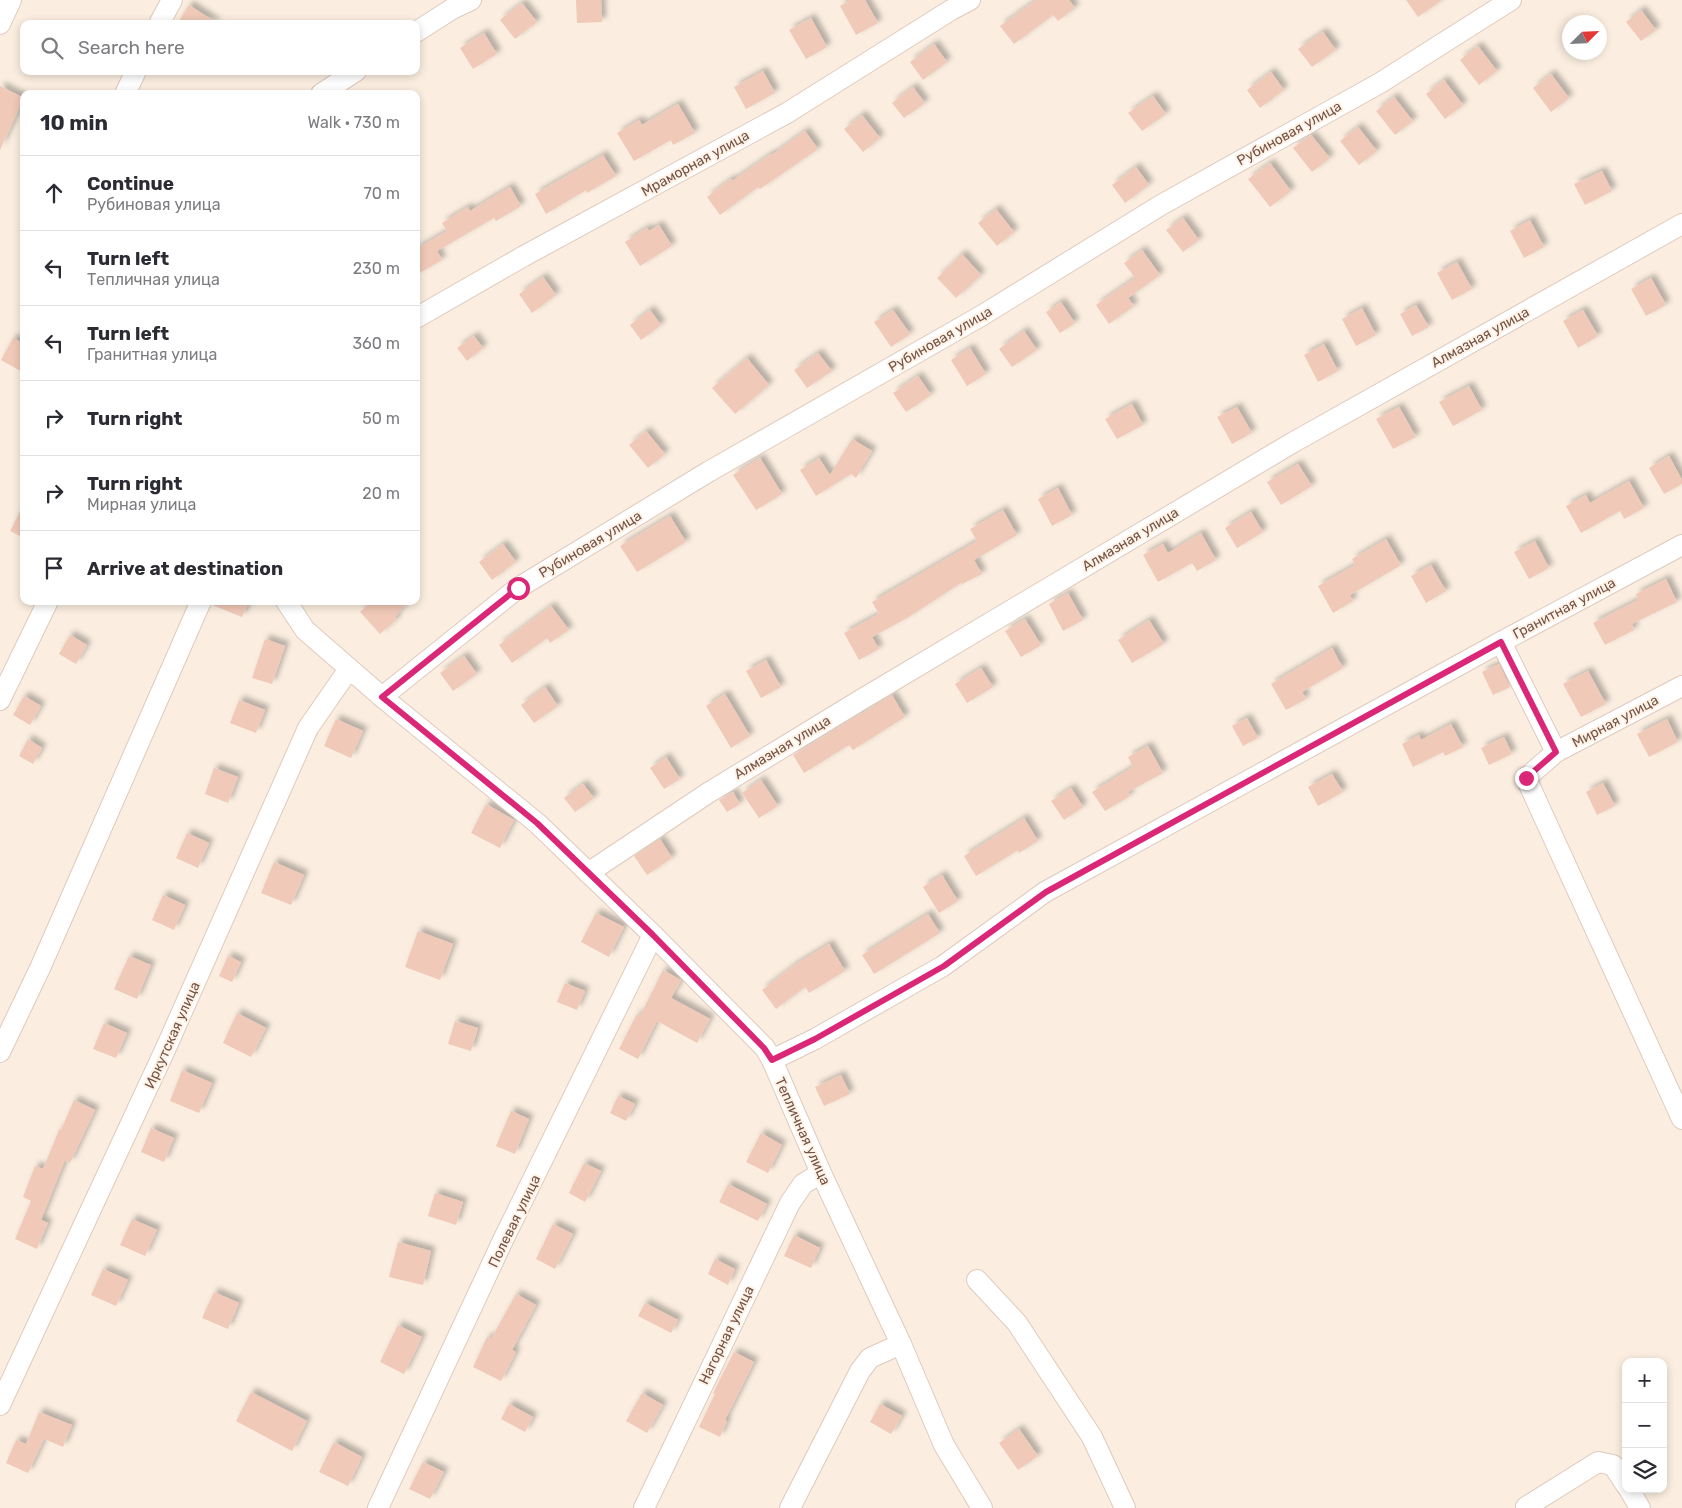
<!DOCTYPE html>
<html lang="en">
<head>
<meta charset="utf-8">
<style>
  body { margin:0; font-family:Rubik,sans-serif; background:#f2f2f3; color:#2b2b33 }
  .controls { position:absolute; right:15px; bottom:15px; display:grid; overflow:hidden; border-radius:10px; box-shadow:0 2px 8px #0003 }
  .controls button { width:45px; height:45px; display:grid; place-items:center; padding:0; border:0; border-bottom:1px solid #e1e1e2; background:#fff; color:#2b2b33; font:25px sans-serif }
  .compass { position:absolute; left:1562px; top:15px; width:45px; height:45px; border-radius:50%; background:#fff; box-shadow:0 2px 8px #0003; rotate:66deg }
  .stop { position:absolute; width:15px; height:15px; margin:-11px; border:4px solid #db2777; border-radius:50%; background:#fff }
  .stop.end { background:#db2777; border-color:#fff; box-shadow:0 1px 5px #0008 }
  .list { margin:0; padding:0; list-style:none }
  h2 { display:flex; justify-content:space-between; align-items:center; height:65px; margin:0; padding:0 20px; font-size:21px }
  h2 small { font-size:16px; font-weight:400; color:#7c7c81 }
  .list li { display:grid; grid-template-columns:32px 1fr auto; gap:15px; align-items:center; box-sizing:border-box; height:75px; padding:0 20px; border-top:1px solid #e1e1e2 }
  .list b { display:block; font-size:19px; white-space:nowrap }
  .list p { margin:0; font-size:16px; white-space:nowrap; color:#7c7c81 }
  .list em { font-size:16px; font-style:normal; color:#7c7c81 }
  .icon { flex:none; width:28px; height:28px; fill:none; stroke:currentColor; stroke-width:2; stroke-linecap:round; stroke-linejoin:round }
  .map { position:relative; flex:none; width:1682px; height:1508px; overflow:hidden }
  .search { position:absolute; background:#fff; box-shadow:0 2px 8px #0003; left:20px; top:20px; width:400px; height:55px; display:flex; align-items:center; gap:12px; box-sizing:border-box; padding:0 18px; border-radius:10px; color:#7c7c81; font-size:19px }
  .panel { position:absolute; background:#fff; box-shadow:0 2px 8px #0003; left:20px; top:90px; width:400px; height:515px; border-radius:10px }
  .map>svg:first-child { display:block }
  .building { fill:#f0c9b8; filter:url(#shadow) }
  .lines { fill:none; stroke-linecap:round; stroke-linejoin:round }
  .minor-casing { stroke:#dfcabc; stroke-width:22 }
  .minor { stroke:#fff; stroke-width:20 }
  .route { stroke:#db2777; stroke-width:6 }
  .labels { text-anchor:middle; stroke-width:4; stroke-linejoin:round; paint-order:stroke }
  .street-label { font-size:14px; fill:#715348; stroke:#fff2e5 }
</style>
</head>
<body>
<div class="map">
<svg width="1682" height="1508" viewBox="0 0 1682 1508">
  <defs>
    <filter id="shadow"><feDropShadow dx="4.5" dy="-4.5" stdDeviation="2.5" flood-color="#0004"/></filter>
  </defs>
  <rect width="100%" height="100%" fill="#fbeee0"/>
  <g class="building">
    <polygon points="576,0 601,0 602,22 577,23"/>
    <polygon points="851,0 865,0 878,23 856,35 840,6"/>
    <polygon points="1036,0 1069,0 1075,8 1058,21 1053,15 1014,44 1000,26"/>
    <polygon points="1406,0 1442,0 1418,17"/>
    <polygon points="522,3 537,22 515,39 500,20"/>
    <polygon points="189,5 218,24 177,24"/>
    <polygon points="1641,10 1656,30 1641,41 1626,22"/>
    <polygon points="811,18 827,47 806,59 789,30"/>
    <polygon points="1323,32 1336,50 1312,67 1298,49"/>
    <polygon points="484,33 497,54 473,69 460,48"/>
    <polygon points="934,44 947,62 923,80 910,62"/>
    <polygon points="1478,46 1497,71 1479,85 1460,60"/>
    <polygon points="763,71 775,93 746,109 734,87"/>
    <polygon points="1271,72 1284,90 1260,108 1247,90"/>
    <polygon points="1551,74 1569,98 1551,112 1533,88"/>
    <polygon points="1444,80 1463,105 1445,119 1426,94"/>
    <polygon points="0,86 24,98 0,150"/>
    <polygon points="913,87 925,103 904,118 892,103"/>
    <polygon points="1153,96 1166,114 1142,131 1128,113"/>
    <polygon points="1394,97 1413,121 1395,135 1376,111"/>
    <polygon points="678,104 695,133 673,145 671,140 634,161 617,133 639,120 642,125"/>
    <polygon points="862,115 880,138 863,152 844,129"/>
    <polygon points="1358,127 1377,151 1359,165 1340,141"/>
    <polygon points="805,131 818,149 760,189 758,187 720,215 707,197 731,179 732,181 771,154 772,155"/>
    <polygon points="1311,135 1330,158 1312,172 1293,148"/>
    <polygon points="603,155 616,176 587,193 586,190 546,214 535,194"/>
    <polygon points="1270,163 1291,191 1270,207 1248,179"/>
    <polygon points="1136,167 1149,185 1125,203 1112,185"/>
    <polygon points="1602,171 1612,191 1585,205 1574,184"/>
    <polygon points="510,187 521,206 496,221 494,218 437,251 442,260 416,275 416,249 447,231 442,223 468,207 470,211"/>
    <polygon points="996,209 1014,232 997,246 978,223"/>
    <polygon points="1183,218 1199,240 1183,252 1166,230"/>
    <polygon points="1530,220 1544,247 1524,258 1510,231"/>
    <polygon points="659,225 672,246 640,266 625,242 647,228 649,231"/>
    <polygon points="1142,250 1160,275 1128,298 1134,306 1109,324 1096,305 1135,278 1124,263"/>
    <polygon points="962,254 981,275 956,298 937,278"/>
    <polygon points="1457,262 1472,289 1452,300 1437,273"/>
    <polygon points="543,277 556,295 532,313 519,294"/>
    <polygon points="1651,278 1666,305 1646,316 1631,289"/>
    <polygon points="1061,302 1075,323 1060,333 1046,312"/>
    <polygon points="1416,305 1429,327 1412,336 1400,314"/>
    <polygon points="1362,308 1376,335 1356,346 1342,319"/>
    <polygon points="650,310 661,325 641,340 630,325"/>
    <polygon points="893,310 910,334 891,347 874,322"/>
    <polygon points="1583,310 1598,336 1578,348 1563,321"/>
    <polygon points="1024,331 1037,350 1012,367 999,349"/>
    <polygon points="474,336 483,348 467,361 457,348"/>
    <polygon points="13,338 24,344 24,373 1,360"/>
    <polygon points="1324,344 1338,371 1318,382 1304,355"/>
    <polygon points="970,348 986,374 967,386 951,360"/>
    <polygon points="818,353 832,371 807,388 794,370"/>
    <polygon points="747,358 769,385 735,414 712,388"/>
    <polygon points="918,376 931,395 906,412 893,393"/>
    <polygon points="1469,386 1482,410 1453,426 1439,402"/>
    <polygon points="1132,404 1143,425 1117,439 1105,419"/>
    <polygon points="1237,407 1252,433 1232,444 1217,417"/>
    <polygon points="1399,407 1416,437 1393,449 1376,419"/>
    <polygon points="646,431 665,454 648,468 629,445"/>
    <polygon points="852,439 872,451 856,478 851,474 816,496 800,470 819,458 830,475"/>
    <polygon points="1669,456 1682,480 1682,484 1664,494 1649,468"/>
    <polygon points="760,458 782,494 756,510 733,475"/>
    <polygon points="1298,464 1312,486 1281,505 1267,482"/>
    <polygon points="1629,481 1644,508 1624,519 1620,511 1581,533 1566,506 1586,495 1590,503"/>
    <polygon points="1058,488 1072,515 1052,526 1038,499"/>
    <polygon points="24,504 24,538 10,531"/>
    <polygon points="1003,510 1017,535 974,560 982,574 962,584 961,583 907,618 872,637 879,649 859,660 844,633 879,614 872,602 977,541 970,529"/>
    <polygon points="1251,512 1263,532 1237,548 1225,528"/>
    <polygon points="670,516 686,542 637,572 620,546"/>
    <polygon points="1201,533 1216,560 1197,571 1192,563 1158,582 1143,555 1163,544 1168,553"/>
    <polygon points="1386,539 1401,565 1350,595 1353,601 1333,613 1318,586 1355,565 1352,559"/>
    <polygon points="1535,541 1549,568 1529,579 1514,552"/>
    <polygon points="503,544 516,562 492,580 479,562"/>
    <polygon points="1431,565 1446,591 1426,603 1411,576"/>
    <polygon points="1666,579 1677,602 1632,624 1634,630 1605,645 1593,623 1638,600 1636,594"/>
    <polygon points="1068,593 1083,620 1063,631 1049,604"/>
    <polygon points="213,601 249,601 242,617 212,605"/>
    <polygon points="372,601 409,601 395,617 397,619 380,634 360,612"/>
    <polygon points="551,606 569,630 550,643 547,638 512,663 499,645"/>
    <polygon points="1025,619 1041,645 1021,657 1005,631"/>
    <polygon points="1149,620 1164,644 1132,663 1118,640"/>
    <polygon points="70,635 87,645 76,664 59,654"/>
    <polygon points="265,639 285,646 272,684 252,678"/>
    <polygon points="1332,648 1343,668 1302,692 1306,699 1286,710 1271,684"/>
    <polygon points="464,656 477,674 453,691 440,673"/>
    <polygon points="766,660 781,687 761,698 746,671"/>
    <polygon points="1499,664 1510,687 1493,695 1482,672"/>
    <polygon points="981,668 993,687 967,703 955,684"/>
    <polygon points="1588,671 1606,704 1581,717 1563,684"/>
    <polygon points="545,687 558,706 534,723 521,705"/>
    <polygon points="725,694 750,736 731,748 706,706"/>
    <polygon points="892,695 905,717 853,750 849,745 804,773 793,755"/>
    <polygon points="24,696 41,706 30,725 13,715"/>
    <polygon points="239,700 265,710 256,733 230,723"/>
    <polygon points="1247,718 1258,738 1243,746 1232,726"/>
    <polygon points="336,719 363,731 351,758 324,746"/>
    <polygon points="1667,719 1678,742 1649,757 1637,734"/>
    <polygon points="1451,724 1463,747 1445,756 1443,752 1413,767 1402,744 1419,735 1421,740"/>
    <polygon points="1504,737 1512,754 1489,765 1481,748"/>
    <polygon points="28,739 42,748 33,764 19,756"/>
    <polygon points="1148,746 1163,773 1128,792 1130,796 1105,811 1092,792 1133,767 1128,757"/>
    <polygon points="666,757 680,779 664,789 650,768"/>
    <polygon points="214,768 238,777 228,803 205,794"/>
    <polygon points="1332,774 1343,792 1318,806 1308,787"/>
    <polygon points="761,780 778,806 759,818 742,793"/>
    <polygon points="1603,783 1615,806 1597,815 1586,792"/>
    <polygon points="583,784 594,798 575,812 564,798"/>
    <polygon points="1071,788 1083,807 1064,820 1051,801"/>
    <polygon points="733,792 740,804 727,812 719,800"/>
    <polygon points="486,804 514,820 500,848 471,833"/>
    <polygon points="1024,818 1038,841 1019,853 1018,850 976,876 964,856"/>
    <polygon points="187,833 209,843 198,868 176,858"/>
    <polygon points="660,839 672,858 647,875 634,856"/>
    <polygon points="274,862 304,875 291,905 261,893"/>
    <polygon points="942,875 958,901 939,913 923,887"/>
    <polygon points="163,895 185,905 174,930 152,920"/>
    <polygon points="596,913 624,927 609,957 581,942"/>
    <polygon points="928,914 940,933 874,974 862,955"/>
    <polygon points="418,931 453,944 440,980 405,967"/>
    <polygon points="829,944 845,971 809,993 805,987 776,1009 762,990 793,966"/>
    <polygon points="129,956 151,965 137,999 114,989"/>
    <polygon points="228,956 241,962 232,982 219,976"/>
    <polygon points="663,970 681,980 671,998 710,1019 697,1043 657,1021 638,1059 619,1049 637,1014 640,1016"/>
    <polygon points="565,983 585,991 577,1010 557,1002"/>
    <polygon points="237,1013 266,1028 251,1057 223,1043"/>
    <polygon points="455,1021 478,1028 471,1051 448,1044"/>
    <polygon points="104,1023 127,1033 116,1058 93,1049"/>
    <polygon points="182,1070 212,1083 199,1113 170,1101"/>
    <polygon points="841,1075 850,1094 824,1106 815,1087"/>
    <polygon points="618,1096 635,1104 626,1121 610,1113"/>
    <polygon points="74,1100 95,1110 70,1163 65,1160 41,1220 48,1223 37,1249 15,1239 31,1201 23,1197 35,1166 43,1169 59,1130 61,1130"/>
    <polygon points="511,1111 529,1119 515,1154 496,1146"/>
    <polygon points="151,1128 174,1138 164,1162 141,1152"/>
    <polygon points="761,1133 782,1145 768,1173 746,1162"/>
    <polygon points="584,1163 601,1171 585,1202 569,1193"/>
    <polygon points="728,1184 767,1204 758,1221 719,1202"/>
    <polygon points="435,1193 463,1202 456,1225 428,1216"/>
    <polygon points="132,1219 157,1230 145,1256 120,1245"/>
    <polygon points="553,1224 573,1234 555,1269 536,1259"/>
    <polygon points="794,1235 820,1248 811,1268 784,1256"/>
    <polygon points="398,1242 431,1251 423,1285 389,1277"/>
    <polygon points="715,1259 735,1269 728,1285 708,1274"/>
    <polygon points="103,1269 128,1280 116,1306 91,1295"/>
    <polygon points="214,1292 239,1303 228,1329 202,1318"/>
    <polygon points="516,1294 536,1305 512,1350 516,1352 501,1381 473,1367 487,1337 491,1339"/>
    <polygon points="645,1303 678,1320 671,1333 638,1316"/>
    <polygon points="398,1325 422,1337 404,1374 380,1362"/>
    <polygon points="734,1352 754,1362 725,1420 727,1421 720,1437 699,1427 715,1394 713,1393"/>
    <polygon points="251,1392 307,1421 292,1451 236,1421"/>
    <polygon points="642,1393 663,1405 647,1433 626,1421"/>
    <polygon points="509,1404 533,1417 525,1432 501,1419"/>
    <polygon points="880,1404 902,1416 891,1434 870,1422"/>
    <polygon points="39,1412 72,1425 63,1447 44,1439 28,1473 6,1463 16,1440 26,1444"/>
    <polygon points="1019,1429 1038,1456 1018,1470 999,1443"/>
    <polygon points="334,1442 362,1457 348,1486 319,1472"/>
    <polygon points="423,1462 444,1472 430,1499 409,1489"/>
  </g>
  <g class="lines">
    <defs>
      <g id="minor">
        <polyline points="0,24 11,0"/>
        <polyline points="159,24 172,0"/>
        <polyline points="416,32 452,9 471,0"/>
        <polyline points="125,94 136,71"/>
        <polyline points="321,94 356,71"/>
        <polyline points="416,318 524,256 787,113 951,10 970,0"/>
        <polyline points="286,601 305,630 382,697 537,823 653,935 765,1048 772,1060 821,1173 901,1344 944,1445 982,1508"/>
        <polyline points="1501,642 1556,752"/>
        <polyline points="1682,686 1556,752 1526,778 1682,1119"/>
        <polyline points="382,697 518,588 708,472 981,316 1161,205 1380,83 1511,0"/>
        <polyline points="0,700 48,601"/>
        <polyline points="588,873 708,793 859,701 1292,443 1682,224"/>
        <polyline points="0,1052 41,966 201,601"/>
        <polyline points="772,1060 815,1039 943,966 1045,892 1501,642 1682,545"/>
        <polyline points="977,1280 1017,1323 1092,1437 1125,1508"/>
        <polyline points="0,1405 165,1050 308,728 349,669"/>
        <polyline points="1629,1489 1640,1508"/>
        <polyline points="1526,1507 1598,1462 1613,1465 1626,1485"/>
        <polyline points="378,1508 504,1238 653,935"/>
        <polyline points="644,1508 790,1203 803,1184 821,1173"/>
        <polyline points="790,1508 860,1371 870,1358 901,1344"/>
      </g>
    </defs>
    <use href="#minor" class="minor-casing"/>
    <use href="#minor" class="minor"/>
  </g>
  <g class="lines">
    <polyline class="route" points="518,588 382,697 537,823 653,935 764,1048 772,1060 815,1039 944,966 1046,892 1501,642 1556,752 1526,778"/>
  </g>
  <g class="labels">
    <g class="street-label">
      <text transform="translate(1289 133) rotate(-29)" y="5">Рубиновая улица</text>
      <text transform="translate(695 163) rotate(-29)" y="5">Мраморная улица</text>
      <text transform="translate(1480 337) rotate(-29)" y="5">Алмазная улица</text>
      <text transform="translate(940 339) rotate(-30)" y="5">Рубиновая улица</text>
      <text transform="translate(1130 539) rotate(-31)" y="5">Алмазная улица</text>
      <text transform="translate(590 544) rotate(-31)" y="5">Рубиновая улица</text>
      <text transform="translate(1564 608) rotate(-28)" y="5">Гранитная улица</text>
      <text transform="translate(1615 721) rotate(-28)" y="5">Мирная улица</text>
      <text transform="translate(782 747) rotate(-31)" y="5">Алмазная улица</text>
      <text transform="translate(172 1035) rotate(-66)" y="5">Иркутская улица</text>
      <text transform="translate(803 1131) rotate(66)" y="5">Тепличная улица</text>
      <text transform="translate(514 1221) rotate(-64)" y="5">Полевая улица</text>
      <text transform="translate(726 1335) rotate(-64)" y="5">Нагорная улица</text>
    </g>
  </g>
</svg>
<div class="controls">
<button>+</button>
<button>−</button>
<button><svg class="icon" aria-label="layers" viewBox="0 0 24 24"><path d="M12 4l9 5-9 5-9-5zM3 14l9 5 9-5"/></svg></button>
</div>
<svg class="compass" viewBox="-18 -18 36 36"><path d="M0-13l5 13h-10z" fill="#e53935"/><path d="M0 13l5-13h-10z" fill="#7c7c81"/></svg>
<div class="stop" style="left:518px;top:588px"></div>
<div class="stop end" style="left:1526px;top:778px"></div>
<div class="search"><svg class="icon" aria-label="search" viewBox="0 0 24 24"><circle cx="10" cy="10" r="6"/><path d="M15 15l6 6"/></svg>Search here</div>
<section class="panel">
<h2>10 min<small>Walk · 730 m</small></h2>
<ul class="list">
<li><svg class="icon" aria-label="ahead" viewBox="0 0 24 24"><path d="M12 20V5M6 11l6-6 6 6"/></svg><div><b>Continue</b><p>Рубиновая улица</p></div><em>70 m</em></li>
<li><svg class="icon" aria-label="left" viewBox="0 0 24 24"><path d="M17 20v-9H6M10 6l-5 5 5 5"/></svg><div><b>Turn left</b><p>Тепличная улица</p></div><em>230 m</em></li>
<li><svg class="icon" aria-label="left" viewBox="0 0 24 24"><path d="M17 20v-9H6M10 6l-5 5 5 5"/></svg><div><b>Turn left</b><p>Гранитная улица</p></div><em>360 m</em></li>
<li><svg class="icon" aria-label="right" viewBox="0 0 24 24"><path d="M7 20v-9h11M14 6l5 5-5 5"/></svg><div><b>Turn right</b></div><em>50 m</em></li>
<li><svg class="icon" aria-label="right" viewBox="0 0 24 24"><path d="M7 20v-9h11M14 6l5 5-5 5"/></svg><div><b>Turn right</b><p>Мирная улица</p></div><em>20 m</em></li>
<li><svg class="icon" aria-label="arrive" viewBox="0 0 24 24"><path d="M6 21V4h12l-3 4 3 4H6"/></svg><div><b>Arrive at destination</b></div></li>
</ul>
</section>
</div>
</body>
</html>
